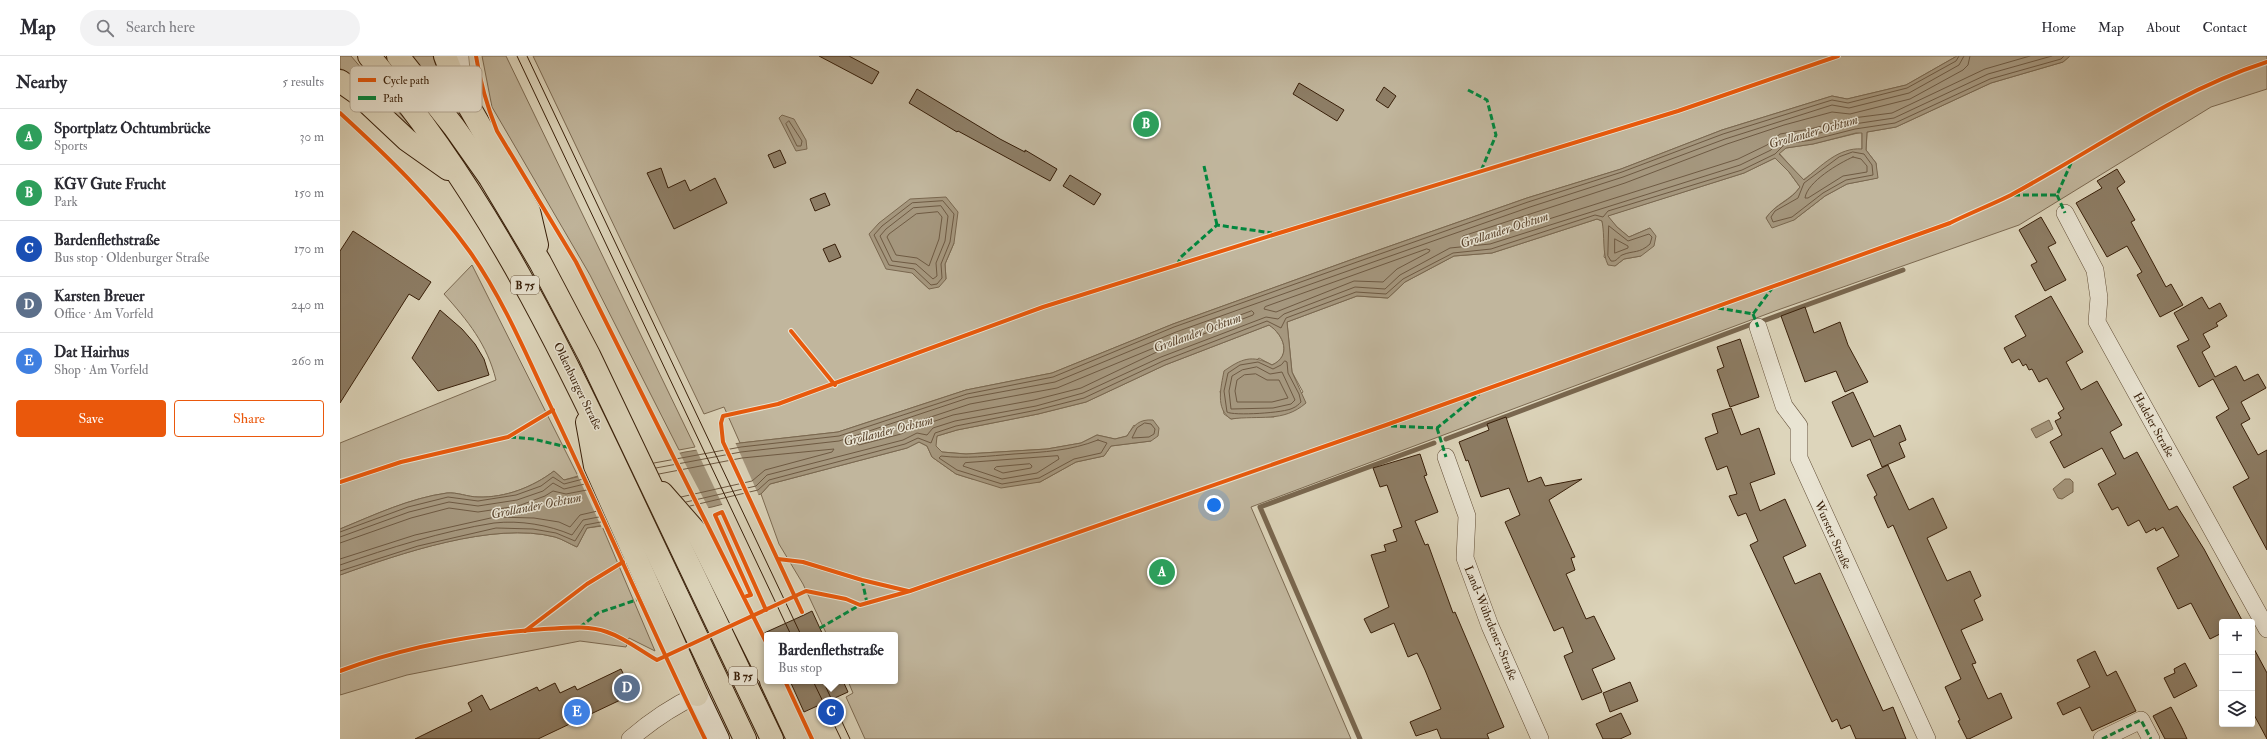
<!DOCTYPE html>
<html lang="en">
<head>
<meta charset="utf-8">
<style>
  body { margin:0; font-family:"IM FELL Double Pica",serif; background:#f2f2f3; color:#2b2b33 }
  .controls { position:absolute; right:12px; bottom:12px; display:grid; overflow:hidden; border-radius:4px; box-shadow:0 2px 10px #0003 }
  .controls button { width:36px; height:36px; display:grid; place-items:center; padding:0; border:0; border-bottom:1px solid #e1e1e2; background:#fff; color:#2b2b33; font:20px sans-serif }
  .you { position:absolute; left:874px; top:449px; width:14px; height:14px; margin:-10px; border:3px solid #fff; border-radius:50%; background:#1a73e8; box-shadow:0 0 0 6px #1a73e833 }
  .badge { display:grid; place-items:center; width:26px; height:26px; border-radius:50%; background:#ea580c; color:#fff; font-size:13px; font-weight:700 }
  .pin { position:absolute; translate:-50% -50%; border:2px solid #fff; box-shadow:0 1px 4px #0006 }
  .popup { position:absolute; left:424px; top:576px; width:134px; height:52px; box-sizing:border-box; display:grid; place-content:center; border-radius:4px; background:#fff; filter:drop-shadow(0 1px 3px #0005); font-size:13px; white-space:nowrap; color:#7c7c81 }
  .popup b { font-size:15px; color:#2b2b33 }
  .popup::after { content:''; position:absolute; left:50%; top:100%; margin-left:-8px; border:8px solid transparent; border-top-color:#fff }
  .list { margin:0; padding:0; list-style:none }
  h2 { display:flex; justify-content:space-between; align-items:center; height:52px; margin:0; padding:0 16px; font-size:17px }
  h2 small { font-size:13px; font-weight:400; color:#7c7c81 }
  .list li { display:grid; grid-template-columns:26px 1fr auto; gap:12px; align-items:center; box-sizing:border-box; height:56px; padding:0 16px; border-top:1px solid #e1e1e2 }
  .list b { display:block; font-size:15px; white-space:nowrap }
  .list p { margin:0; font-size:13px; white-space:nowrap; color:#7c7c81 }
  .list em { font-size:13px; font-style:normal; color:#7c7c81 }
  .actions { display:flex; gap:8px; padding:12px 16px }
  .actions a { flex:1; padding:9px 0; border:1px solid #ea580c; border-radius:4px; text-align:center; font-size:14px; color:#ea580c }
  .actions .main { background:#ea580c; color:#fff }
  .icon { flex:none; width:22px; height:22px; fill:none; stroke:currentColor; stroke-width:2; stroke-linecap:round; stroke-linejoin:round }
  .map { position:relative; flex:none; width:1927px; height:683px; overflow:hidden }
  header { display:flex; align-items:center; gap:24px; box-sizing:border-box; height:56px; padding:0 20px; background:#fff; border-bottom:1px solid #e1e1e2 }
  header strong { font-size:19px }
  nav { display:flex; gap:22px; margin-inline-start:auto; font-size:14px }
  .search { width:280px; height:36px; background:#f2f2f3; display:flex; align-items:center; gap:10px; box-sizing:border-box; padding:0 14px; border-radius:22px; color:#7c7c81; font-size:15px }
  main { display:flex }
  aside { flex:1; background:#fff }
  .map>svg:first-child { display:block }
  .green { fill:#c1b69d; stroke:#7c6a52; fill-rule:evenodd }
  .water { fill:#a5977e; stroke:#79674f; fill-rule:evenodd }
  .pier { fill:#ddd5bb }
  .lines { fill:none; stroke-linecap:round; stroke-linejoin:round }
  .shore { stroke:#6e5a43; stroke-width:1 }
  .stream { stroke:#79674f; stroke-width:5 }
  .building { fill:#8d7d65; stroke:#371e08 }
  .street-casing { stroke:#604c35; stroke-width:18 }
  .secondary-casing { stroke:#371e08; stroke-width:24 }
  .highway-casing { stroke:#371e08; stroke-width:24 }
  .street { stroke:#e9e4d3; stroke-width:17 }
  .secondary { stroke:#e9e4d3; stroke-width:22 }
  .highway { stroke:#ddd5bb; stroke-width:22 }
  .tram { stroke:#371e08; stroke-width:1 }
  .quiet { stroke:#00873e; stroke-width:3; stroke-dasharray:6 3; stroke-linecap:butt }
  .cycleway-casing { stroke:#e9e4d3; stroke-width:6 }
  .cycleway { stroke:#e8590c; stroke-width:4 }
  .labels { text-anchor:middle; stroke-width:3; stroke-linejoin:round; paint-order:stroke }
  .shield { fill:#e9e4d3; stroke:#6c5945; stroke-width:1 }
  .shield-label { font-size:11px; font-weight:bold; fill:#371e08 }
  .street-label { font-size:12px; fill:#371e08; stroke:#e9e4d3 }
  .water-label { font-size:13px; font-style:italic; fill:#5e4831; stroke:#e9e4d3 }
  .key { fill:#e9e4d3; stroke:#b4a996; stroke-width:1 }
  .key-label { font-size:11px; fill:#371e08 }
</style>
</head>
<body>
<header>
<strong>Map</strong>
<div class="search"><svg class="icon" aria-label="search" viewBox="0 0 24 24"><circle cx="10" cy="10" r="6"/><path d="M15 15l6 6"/></svg>Search here</div>
<nav><a>Home</a><a>Map</a><a>About</a><a>Contact</a></nav>
</header>
<main>
<aside>
<h2>Nearby<small>5 results</small></h2>
<ul class="list">
<li><span class="badge" style="background:#2e9e5b">A</span><div><b>Sportplatz Ochtumbrücke</b><p>Sports</p></div><em>30 m</em></li>
<li><span class="badge" style="background:#2e9e5b">B</span><div><b>KGV Gute Frucht</b><p>Park</p></div><em>150 m</em></li>
<li><span class="badge" style="background:#1a4fb4">C</span><div><b>Bardenflethstraße</b><p>Bus stop · Oldenburger Straße</p></div><em>170 m</em></li>
<li><span class="badge" style="background:#5c6f8a">D</span><div><b>Karsten Breuer</b><p>Office · Am Vorfeld</p></div><em>240 m</em></li>
<li><span class="badge" style="background:#3f7fe0">E</span><div><b>Dat Hairhus</b><p>Shop · Am Vorfeld</p></div><em>260 m</em></li>
</ul>
<div class="actions"><a class="main">Save</a><a>Share</a></div>
</aside>
<div class="map">
<svg width="1927" height="683" viewBox="0 0 1927 683">
  <rect width="100%" height="100%" fill="#ddd5bb"/>
  <filter id="stains"><feTurbulence type="fractalNoise" baseFrequency=".005" numOctaves="4"/><feColorMatrix values="0 0 0 0 .2 0 0 0 0 .09 0 0 0 0 .02 0 0 0 .5 -.17"/></filter>
  <radialGradient id="worn" r=".72"><stop offset=".6" stop-color="#630" stop-opacity="0"/><stop offset="1" stop-color="#630" stop-opacity=".3"/></radialGradient>
  <g class="green">
    <polygon points="0,0 11,0 74,74 71,75 42,47 0,12"/>
    <polygon points="72,0 93,0 97,13 106,28 99,33"/>
    <polygon points="142,0 166,0 355,391 339,394 250,219 152,51"/>
    <path d="M193 0H1617L1566 29 1507 43 1492 40 1382 74 1281 113 1187 142 1016 202 833 268 712 317 626 334 498 376 400 387 384 351 364 358ZM614 187 605 208 606 223 589 233 572 217Z"/>
    <path d="M1730 0H1927V33L1871 51 1679 169 1435 255 911 451 1011 683H525L506 641 513 637 508 625H555V579H487L463 528 439 488 421 438 430 428 567 392 579 386 587 390 592 401 616 418 632 423 700 426 736 406 764 400 771 390 811 385 794 369 787 380 775 383 757 379 741 387 707 393 626 398 602 396 595 390 597 380 617 374 698 358 746 346 825 309 929 269C944 279 952 300 932 309L919 302 880 335 884 358 891 363 907 360 934 361 963 336 952 316 947 266 1017 240 1048 242 1065 226 1114 200 1152 197 1257 163 1262 165C1265 177 1266 189 1264 201L1275 210 1284 203 1301 200 1310 172 1289 181 1277 171 1267 160 1404 117 1435 102 1449 116 1460 131C1451 144 1435 148 1426 162L1454 164 1485 140 1507 128 1537 122 1536 107 1526 94 1527 76 1556 71 1651 27 1723 6Z"/>
    <polygon points="1522,76 1522,93 1486,107 1463,124 1439,97 1446,92 1473,88"/>
    <path d="M132 209 238 420 224 424 214 415C193 431 165 442 138 441 128 441 117 436 107 437 70 442 34 459 0 473V387L156 324C147 288 128 265 104 238Z"/>
    <path d="M262 470 315 595 289 582 286 591 240 585 67 619 0 639V519C59 498 153 465 215 481 222 483 230 488 237 491L247 472Z"/>
  </g>
  <g class="water">
    <path d="M1617 0H1730L1723 6 1651 27 1556 71 1527 76 1526 94 1536 107 1538 122 1507 128 1485 140 1454 164 1432 172 1426 162C1435 148 1451 145 1460 131L1449 116 1435 102 1404 117 1268 160 1277 171 1289 181 1310 172 1316 180 1314 190 1301 200 1284 203 1275 210 1268 209C1262 197 1265 180 1262 165L1257 163 1152 197 1114 200 1065 226 1048 242 1017 240 947 266 952 316 966 347C943 367 919 359 891 363 875 353 881 331 884 315 901 303 912 298 932 309 952 300 944 279 929 269L825 309 746 346 698 358 617 374 597 380 596 390 602 396 626 398 707 393 741 387 757 379 775 383 787 380C794 369 799 363 813 364L819 372 818 380 811 385 771 390 764 400 736 406 700 426 661 432 616 418 592 401 587 390 579 386 567 392 430 428 421 438 372 451 247 472 237 491C230 488 222 483 215 481 154 465 59 498 0 519V473C34 459 70 442 107 437 117 436 128 441 138 441 165 442 193 431 214 415L224 424 345 396 400 387 498 376 626 334 712 317 833 268 1016 202 1187 142 1281 113 1382 74 1492 40 1507 43 1566 29ZM1516 77H1522V93C1499 91 1481 110 1464 124L1439 98 1446 92 1473 88Z"/>
    <polygon points="442,59 454,63 466,84 467,93 456,95 439,62"/>
    <polygon points="606,141 618,156 614,187 605,208 606,223 599,231 589,233 572,217 546,213 529,178 539,167 570,143"/>
    <polygon points="1709,364 1713,373 1696,382 1691,373"/>
    <polygon points="1725,423 1730,423 1733,426 1733,436 1722,443 1718,442 1713,433"/>
  </g>
  <g class="pier">
    <polygon points="395,386 419,440 383,450 356,393"/>
    <polygon points="339,396 369,453 262,472 237,418"/>
  </g>
  <g class="lines">
    <g class="shore">
      <polyline points="1630,0 1628,9 1623,14 1570,43 1510,58 1492,56 1444,69 1387,88 1285,127 1123,180 1122,183 1149,182 1398,103 1427,89 1440,78 1470,73 1513,62 1552,57 1645,13 1690,0"/>
      <polygon points="449,65 462,85 461,90 457,90 446,68"/>
      <polygon points="1513,96 1524,98 1532,109 1533,119 1506,124 1483,137 1452,161 1433,166 1431,161 1435,155 1458,142 1464,127 1499,101"/>
      <path d="M1513 101 1521 103 1527 110V116L1503 120 1468 142H1465C1467 126 1499 107 1513 101Z"/>
      <polygon points="603,145 614,158 610,186 601,208 602,222 597,228 591,229 574,213 549,209 534,179 542,170 572,147"/>
      <polygon points="601,150 608,160 605,185 596,207 597,220 593,223 576,208 552,205 540,180 546,173 573,152"/>
      <polygon points="598,156 602,161 599,183 589,210 577,202 556,199 547,181 549,178 576,158"/>
      <path d="M1269 170 1288 185 1309 178 1312 181 1310 188C1299 198 1294 194 1282 199 1278 201 1277 206 1271 205L1268 200Z"/>
      <polygon points="1275,183 1288,190 1288,192 1275,197"/>
      <polygon points="1087,193 1090,194 1089,196 1057,213 1043,226 1014,225 936,256 924,253 925,251"/>
      <polygon points="912,255 914,257 913,259 819,295 741,332 694,344 613,359 592,366 585,371 575,371 561,378 519,389 517,387 518,385 630,348 717,332 838,282"/>
      <path d="M945 305 947 306 948 317 959 338 961 346C959 348 956 351 953 352 945 357 893 360 887 356L884 335 888 317 900 309 918 306 933 313 941 309Z"/>
      <polygon points="917,311 930,318 942,316 955,344 951,348 933,352 891,353 889,335 892,320 902,314"/>
      <polygon points="916,318 927,324 939,324 948,342 932,346 897,346 895,335 897,324 904,319"/>
      <polygon points="805,367 811,368 815,373 814,378 809,381 792,382 797,372"/>
      <path d="M758 384 767 387 761 397 734 403 699 422 662 428 617 414 599 402 601 400C626 403 649 400 674 398 704 396 730 395 758 384Z"/>
      <polygon points="718,400 719,403 697,417 662,423 623,410 625,407"/>
      <polyline points="314,407 401,391 499,380 627,338 713,321 834,271 1017,206 1188,146 1282,116 1383,78 1492,44 1508,47 1567,32 1616,5 1619,0"/>
      <polygon points="690,408 692,410 691,412 663,417 654,413 656,411"/>
      <polyline points="316,412 401,396 499,385 628,342 715,326 836,276 1019,211 1190,151 1283,121 1385,83 1492,49 1509,52 1569,37 1619,9 1624,0"/>
      <polyline points="319,418 402,402 494,393 492,396 425,414 412,425 341,441"/>
      <polyline points="346,446 416,430 427,419 563,384 577,377 587,379 593,372 615,365 696,350 743,337 821,301 926,261 938,263 944,258 1015,231 1045,233 1060,219 1110,192 1150,188 1400,109 1431,94 1442,83 1472,79 1514,68 1554,62 1648,18 1712,0"/>
      <polyline points="350,450 418,434 429,424 565,388 578,382 591,387 595,377 616,370 697,354 744,342 823,305 927,265 941,272 946,262 1016,236 1046,238 1063,223 1113,197 1151,193 1255,159 1263,161 1268,155 1402,114 1435,98 1445,88 1472,84 1515,73 1555,67 1650,23 1721,3 1724,0"/>
      <polyline points="0,476 68,451 108,441 138,445 176,439 201,430 213,421 224,428 247,422"/>
      <polyline points="0,481 69,456 109,446 138,450 177,444 203,435 213,427 224,433 249,427"/>
      <polyline points="0,487 71,462 109,452 138,456 178,450 205,440 213,435 226,438 252,433"/>
      <polyline points="0,503 75,479 155,461 194,462 219,466 230,471 240,459 262,454"/>
      <path d="M0 509C49 492 103 475 154 467 180 464 209 469 232 479L243 464 264 460"/>
      <polyline points="0,515 78,490 156,472 193,473 216,477 235,485 245,469 266,465"/>
    </g>
    <g class="stream">
      <polyline points="1420,266 1563,214"/>
      <polyline points="1106,383 1412,268"/>
      <polyline points="1020,683 920,451 1094,387"/>
    </g>
  </g>
  <g class="building">
    <polygon points="479,0 509,0 539,16 532,28"/>
    <polygon points="959,27 1004,54 997,65 953,38"/>
    <polygon points="1044,31 1056,40 1048,52 1036,44"/>
    <polygon points="577,33 660,83 685,96 685,94 717,113 710,125 618,75 617,76 569,47"/>
    <polygon points="440,94 446,107 434,112 428,99"/>
    <polygon points="321,112 328,132 345,124 350,135 375,122 387,147 334,173 307,117"/>
    <polygon points="1777,113 1785,126 1777,132 1795,164 1791,166 1826,231 1831,228 1843,249 1820,261 1797,219 1802,216 1787,190 1767,201 1736,147 1762,132 1757,125"/>
    <polygon points="730,119 761,138 754,149 723,130"/>
    <polygon points="485,137 490,149 475,155 470,143"/>
    <polygon points="1701,161 1716,187 1708,191 1726,224 1705,235 1691,209 1697,206 1679,174"/>
    <polygon points="13,175 91,226 79,244 69,238 0,347 0,195"/>
    <polygon points="495,188 501,201 489,206 483,193"/>
    <polygon points="1711,240 1743,296 1726,306 1741,334 1757,325 1782,369 1770,376 1784,403 1797,396 1829,454 1837,450 1864,493 1903,566 1882,566 1882,577 1870,583 1851,547 1838,553 1817,512 1839,500 1823,471 1816,475 1815,472 1806,477 1799,464 1788,470 1778,451 1772,454 1758,428 1776,418 1762,392 1724,412 1710,386 1722,379 1715,365 1721,362 1718,357 1724,353 1707,322 1699,326 1692,313 1689,314 1686,308 1683,310 1679,303 1672,307 1664,292 1686,280 1675,260"/>
    <polygon points="1862,241 1869,253 1880,247 1887,260 1876,267 1878,270 1863,278 1870,291 1862,296 1875,321 1896,310 1904,325 1918,318 1926,332 1901,346 1910,363 1901,368 1918,399 1927,394 1927,494 1893,431 1909,422 1876,361 1889,353 1873,323 1859,331 1837,290 1849,284 1834,257"/>
    <polygon points="1465,251 1474,277 1500,266 1508,289 1528,326 1505,336 1496,315 1465,326 1441,260"/>
    <polygon points="100,254 122,273 135,288 144,303 149,319 98,335 72,302"/>
    <polygon points="1400,283 1419,341 1390,351 1377,314 1384,311 1377,291"/>
    <polygon points="1513,336 1534,381 1560,369 1566,384 1559,387 1565,401 1542,411 1530,383 1512,391 1492,346"/>
    <polygon points="1391,352 1401,379 1419,372 1435,418 1410,427 1420,455 1445,443 1466,490 1443,501 1455,528 1480,517 1543,655 1553,651 1566,683 1516,683 1510,669 1501,673 1497,663 1492,666 1410,489 1418,485 1406,457 1398,460 1389,440 1397,438 1387,410 1377,414 1365,382 1378,377 1372,358"/>
    <polygon points="1166,361 1188,426 1201,421 1205,430 1242,423 1209,444 1235,501 1231,502 1235,514 1226,518 1246,563 1254,560 1275,603 1252,613 1262,636 1242,644 1224,600 1233,596 1223,571 1214,575 1165,466 1180,459 1169,432 1141,441 1128,404 1126,405 1119,386 1149,374 1147,368"/>
    <polygon points="1080,398 1087,419 1084,420 1098,456 1075,465 1085,489 1088,488 1113,557 1115,556 1164,671 1147,678 1149,683 1101,683 1097,673 1076,680 1070,666 1101,653 1085,614 1077,597 1068,601 1054,567 1031,577 1024,563 1049,551 1031,499 1046,495 1044,489 1057,485 1053,474 1062,471 1047,429 1040,431 1033,412"/>
    <polygon points="1548,409 1569,454 1593,442 1607,472 1587,482 1607,525 1630,515 1641,540 1634,544 1643,564 1621,574 1636,607 1632,608 1648,643 1661,637 1672,662 1629,683 1627,683 1618,665 1620,664 1605,631 1621,623 1553,469 1548,472 1534,441 1537,439 1527,419"/>
    <polygon points="472,555 483,579 422,578 464,559"/>
    <polygon points="1912,589 1927,617 1927,683 1912,655"/>
    <polygon points="1755,595 1767,620 1776,615 1796,655 1752,675 1740,651 1723,659 1717,647 1750,631 1737,604"/>
    <polygon points="1845,607 1857,630 1834,642 1824,622 1835,617 1834,613"/>
    <polygon points="281,613 293,638 198,683 75,683 132,655 128,647 142,639 150,654 197,631 199,635 215,627 220,637 235,630 237,634"/>
    <polygon points="450,625 503,625 508,636 464,656"/>
    <polygon points="1290,626 1298,645 1270,656 1263,637"/>
    <polygon points="1831,651 1842,672 1847,683 1825,683 1813,660"/>
    <polygon points="1281,657 1291,678 1280,683 1263,683 1256,668"/>
  </g>
  <g class="lines">
    <defs>
      <g id="street">
        <polyline points="116,28 121,17 120,0"/>
        <polyline points="1725,157 1755,214 1759,242 1757,266 1927,573"/>
        <polyline points="1418,271 1444,350 1459,370 1459,402 1587,683"/>
        <polyline points="1106,401 1127,460 1125,502 1150,570 1200,683"/>
        <path d="M290 683C311 665 331 651 357 639"/>
        <polyline points="1762,683 1801,664 1811,683"/>
      </g>
      <polyline id="secondary" points="357,639 378,683"/>
      <g id="highway">
        <path d="M29 0C139 127 215 279 286 431 326 515 365 599 405 683"/>
        <polyline points="58,0 114,71 150,122 200,206 249,299 432,683"/>
        <polyline points="105,0 116,28 189,155 197,189"/>
        <polyline points="0,25 17,37 67,84 108,113"/>
        <polyline points="247,366 255,410 357,639"/>
        <polyline points="322,437 358,478 427,617"/>
        <polyline points="431,625 458,683"/>
      </g>
    </defs>
    <use href="#street" class="street-casing"/>
    <use href="#secondary" class="secondary-casing"/>
    <use href="#highway" class="highway-casing"/>
    <use href="#street" class="street"/>
    <use href="#secondary" class="secondary"/>
    <use href="#highway" class="highway"/>
    <g class="tram">
      <polyline points="177,0 451,579"/>
      <polyline points="187,0 461,579"/>
      <polyline points="473,625 501,683"/>
      <polyline points="483,625 510,683"/>
    </g>
    <g class="quiet">
      <polyline points="1128,34 1147,44 1156,79 1141,115"/>
      <polyline points="864,110 877,169"/>
      <polyline points="1674,139 1717,139 1732,105"/>
      <polyline points="1717,139 1725,157"/>
      <polyline points="837,209 841,201 877,169 932,177"/>
      <polyline points="1378,252 1413,258 1433,231"/>
      <polyline points="1413,258 1418,271"/>
      <polyline points="1051,370 1097,372 1139,338"/>
      <polyline points="1097,372 1106,401"/>
      <polyline points="170,381 193,383 231,392"/>
      <polyline points="522,524 527,547"/>
      <polyline points="240,571 258,557 299,543"/>
      <polyline points="480,572 520,549"/>
      <polyline points="1762,683 1801,664 1811,683"/>
    </g>
    <defs>
      <g id="cycleway">
        <path d="M136 0C140 26 147 50 157 75L236 206 427 588"/>
        <path d="M0 57C47 100 93 144 130 196 163 243 186 298 210 349 263 460 311 573 365 683"/>
        <polyline points="451,275 495,329"/>
        <polyline points="0,426 61,406 168,381 213,354"/>
        <polyline points="438,503 463,506 522,524 568,535"/>
        <polyline points="407,540 411,539 375,459 382,456 426,554"/>
        <polyline points="462,556 383,386 381,367 383,360 438,348 703,251 936,178 1338,55 1498,0"/>
        <polyline points="185,575 247,528 283,506"/>
        <path d="M0 615C65 591 135 578 204 573 225 572 247 569 267 576 285 582 301 595 317 604L466 535 506 543 520 549 570 535 1046 369 1610 167C1630 157 1651 149 1671 139 1756 93 1834 36 1927 6"/>
        <polyline points="445,625 472,683"/>
      </g>
    </defs>
    <use href="#cycleway" class="cycleway-casing"/>
    <use href="#cycleway" class="cycleway"/>
  </g>
  <g class="labels">
    <g class="shield">
      <rect x="171" y="220" width="28" height="18" rx="3"/>
      <rect x="389" y="611" width="28" height="18" rx="3"/>
    </g>
    <g class="shield-label">
      <text x="185" y="233">B 75</text>
      <text x="403" y="624">B 75</text>
    </g>
    <g class="street-label">
      <text transform="translate(238 330) rotate(64)" y="4">Oldenburger Straße</text>
      <text transform="translate(1814 369) rotate(61)" y="4">Hadeler Straße</text>
      <text transform="translate(1493 479) rotate(66)" y="4">Wurster Straße</text>
      <text transform="translate(1151 567) rotate(68)" y="4">Land-Wührdener-Straße</text>
    </g>
    <g class="water-label">
      <text transform="translate(1473 75) rotate(-16)" y="5">Grollander Ochtum</text>
      <text transform="translate(1164 173) rotate(-18)" y="5">Grollander Ochtum</text>
      <text transform="translate(857 276) rotate(-20)" y="5">Grollander Ochtum</text>
      <text transform="translate(548 374) rotate(-14)" y="5">Grollander Ochtum</text>
      <text transform="translate(196 449) rotate(-11)" y="5">Grollander Ochtum</text>
    </g>
  </g>
  <rect x="10" y="10" width="132" height="46" rx="6" class="key"/>
  <rect x="18" y="22" width="18" height="4" fill="#e8590c"/>
  <rect x="18" y="40" width="18" height="4" fill="#00873e"/>
  <g class="key-label">
    <text x="43" y="28">Cycle path</text>
    <text x="43" y="46">Path</text>
  </g>
  <rect width="100%" height="100%" filter="url(#stains)"/>
  <rect width="100%" height="100%" fill="url(#worn)"/>
</svg>
<div class="controls">
<button>+</button>
<button>−</button>
<button><svg class="icon" aria-label="layers" viewBox="0 0 24 24"><path d="M12 4l9 5-9 5-9-5zM3 14l9 5 9-5"/></svg></button>
</div>
<div class="you"></div>
<div class="pin badge" style="left:822px;top:516px;background:#2e9e5b">A</div>
<div class="pin badge" style="left:806px;top:68px;background:#2e9e5b">B</div>
<div class="pin badge" style="left:491px;top:656px;background:#1a4fb4">C</div>
<div class="popup"><b>Bardenflethstraße</b>Bus stop</div>
<div class="pin badge" style="left:287px;top:632px;background:#5c6f8a">D</div>
<div class="pin badge" style="left:237px;top:656px;background:#3f7fe0">E</div>
</div>
</main>
</body>
</html>
